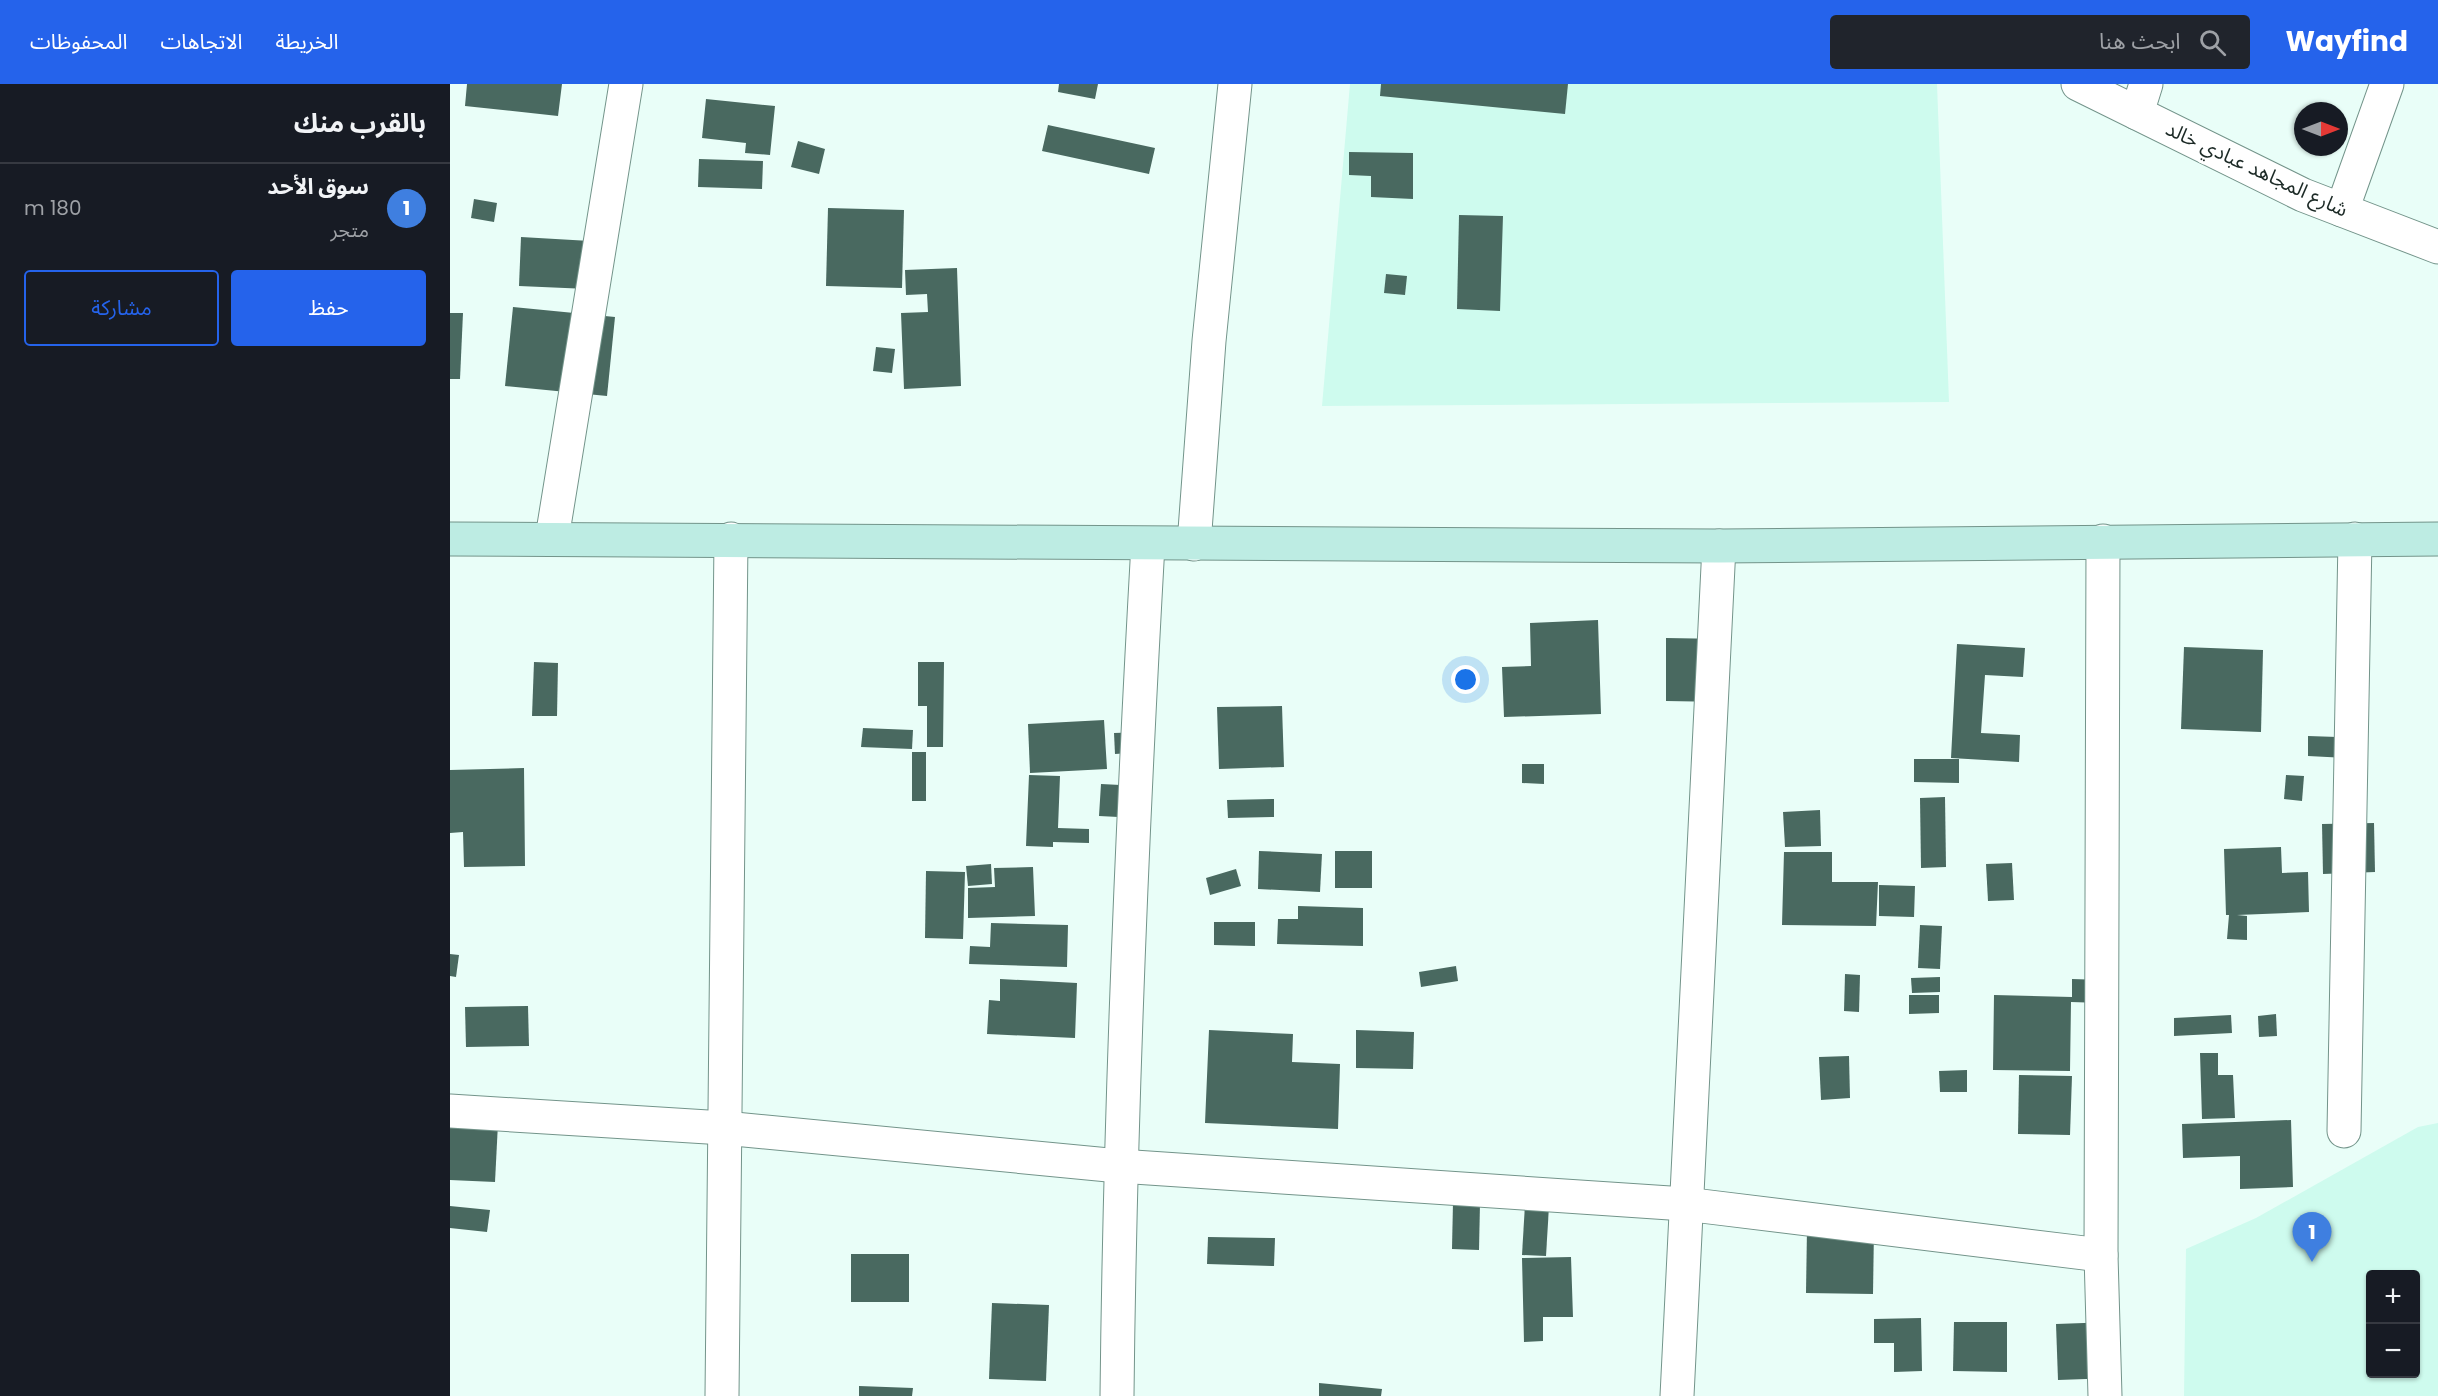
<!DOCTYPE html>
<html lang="ar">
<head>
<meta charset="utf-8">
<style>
  body { margin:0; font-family:Poppins,"Noto Sans Arabic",sans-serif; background:#20242c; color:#f1f3f6; direction:rtl }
  .controls { position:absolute; right:18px; bottom:18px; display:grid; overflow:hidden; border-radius:6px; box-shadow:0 2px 4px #0004 }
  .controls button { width:54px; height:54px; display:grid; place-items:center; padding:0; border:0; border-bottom:2px solid #363941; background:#171b24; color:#f1f3f6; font:30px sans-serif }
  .compass { position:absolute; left:1844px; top:18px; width:54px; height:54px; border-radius:50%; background:#171b24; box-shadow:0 2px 4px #0004; rotate:90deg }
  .you { position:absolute; left:1016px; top:596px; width:21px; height:21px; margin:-15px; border:4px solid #fff; border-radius:50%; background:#1a73e8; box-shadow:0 0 0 9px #1a73e833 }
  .badge { display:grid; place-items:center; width:39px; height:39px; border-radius:50%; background:#2563eb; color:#fff; font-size:20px; font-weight:700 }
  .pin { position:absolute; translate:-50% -50px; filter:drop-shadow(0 2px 3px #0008) }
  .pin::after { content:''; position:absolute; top:32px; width:21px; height:18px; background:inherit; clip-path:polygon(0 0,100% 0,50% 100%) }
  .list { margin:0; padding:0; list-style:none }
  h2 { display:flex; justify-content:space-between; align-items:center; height:78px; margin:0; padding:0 24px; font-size:26px }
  h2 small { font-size:20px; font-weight:400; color:#9ea1a6 }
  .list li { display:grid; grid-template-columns:39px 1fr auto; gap:18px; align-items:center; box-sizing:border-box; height:90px; padding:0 24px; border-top:2px solid #363941 }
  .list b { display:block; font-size:22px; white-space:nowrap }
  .list p { margin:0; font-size:20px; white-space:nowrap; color:#9ea1a6 }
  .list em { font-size:20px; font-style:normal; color:#9ea1a6 }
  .actions { display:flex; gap:12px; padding:18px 24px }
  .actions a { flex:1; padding:14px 0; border:2px solid #2563eb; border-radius:6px; text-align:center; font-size:21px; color:#2563eb }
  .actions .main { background:#2563eb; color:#fff }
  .icon { flex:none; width:33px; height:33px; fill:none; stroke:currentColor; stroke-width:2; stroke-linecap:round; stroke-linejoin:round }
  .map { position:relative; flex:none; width:1988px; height:1312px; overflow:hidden; direction:ltr }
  header { display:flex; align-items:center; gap:36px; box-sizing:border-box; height:84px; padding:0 30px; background:#2563eb; color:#fff }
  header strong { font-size:28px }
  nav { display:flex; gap:33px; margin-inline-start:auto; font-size:21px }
  .search { width:420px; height:54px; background:#20242c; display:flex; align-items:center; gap:15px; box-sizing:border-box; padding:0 21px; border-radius:6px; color:#9ea1a6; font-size:22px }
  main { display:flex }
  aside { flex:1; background:#171b24 }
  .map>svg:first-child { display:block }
  .built { fill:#cefbee; fill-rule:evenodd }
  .building { fill:#496960 }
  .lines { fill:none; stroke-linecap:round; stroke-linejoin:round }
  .minor-casing { stroke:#73948a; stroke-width:35 }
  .tertiary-casing { stroke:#73948a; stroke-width:35 }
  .secondary-casing { stroke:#73948a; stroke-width:35 }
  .minor { stroke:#fff; stroke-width:33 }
  .tertiary { stroke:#fff; stroke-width:33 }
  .secondary { stroke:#bdece3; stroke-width:33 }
  .labels { text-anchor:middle; stroke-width:6; stroke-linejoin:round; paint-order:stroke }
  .street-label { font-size:20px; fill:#1c2a26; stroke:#fff }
</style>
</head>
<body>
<header>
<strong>Wayfind</strong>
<div class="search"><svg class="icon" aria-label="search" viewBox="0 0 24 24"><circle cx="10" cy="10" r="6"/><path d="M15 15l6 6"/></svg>ابحث هنا</div>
<nav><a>الخريطة</a><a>الاتجاهات</a><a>المحفوظات</a></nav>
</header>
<main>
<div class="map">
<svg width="1988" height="1312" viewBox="0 0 1988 1312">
  <rect width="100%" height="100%" fill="#e9fef8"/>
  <g class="built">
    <polygon points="900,0 1487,0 1499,318 872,322"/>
    <path d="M1988 1039V1312H1734L1736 1165 1806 1134 1968 1043ZM1920 1190H1966V1290H1920Z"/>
  </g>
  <g class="building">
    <polygon points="17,0 112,0 108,32 15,22"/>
    <polygon points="609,0 648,0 645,15 608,8"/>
    <polygon points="931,0 1118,0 1115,30 930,12"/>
    <polygon points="256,15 325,22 320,71 295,69 296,59 252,54"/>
    <polygon points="598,41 705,64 699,90 592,67"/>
    <polygon points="348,57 375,65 369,90 341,83"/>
    <polygon points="899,68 963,69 963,115 921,113 921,92 899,91"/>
    <polygon points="249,75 313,77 312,105 248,103"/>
    <polygon points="24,115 47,119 44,138 21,134"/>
    <polygon points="378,124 454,126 452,204 376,202"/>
    <polygon points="1009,131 1053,132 1050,227 1007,225"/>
    <polygon points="71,153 140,157 138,205 69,202"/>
    <polygon points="507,184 511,302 454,305 451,229 478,228 477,210 456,211 455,186"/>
    <polygon points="936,190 957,192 955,211 934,209"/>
    <polygon points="63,223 165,233 157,312 55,302"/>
    <polygon points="0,229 13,229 10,295 0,295"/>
    <polygon points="426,263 445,265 442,289 423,287"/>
    <polygon points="1148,536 1151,630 1054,633 1052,583 1081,582 1080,539"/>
    <polygon points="1216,554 1275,555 1274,618 1216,617"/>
    <polygon points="1507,560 1575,564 1573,593 1535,591 1531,649 1570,651 1569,678 1501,674"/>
    <polygon points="1734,563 1813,566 1811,648 1731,645"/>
    <polygon points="84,578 108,579 107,632 82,632"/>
    <polygon points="468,578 494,578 493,663 477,663 477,622 468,622"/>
    <polygon points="832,622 834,683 769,685 767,623"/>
    <polygon points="654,636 657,685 580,689 578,640"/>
    <polygon points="413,644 463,646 462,665 411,663"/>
    <polygon points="693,648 694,668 665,670 664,649"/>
    <polygon points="1858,652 1917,654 1916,675 1858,672"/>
    <rect x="462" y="668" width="14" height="49"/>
    <polygon points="1464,675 1509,675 1509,699 1464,698"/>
    <polygon points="1072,680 1094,680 1094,700 1072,699"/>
    <polygon points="74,684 75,782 14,783 13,748 0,749 0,686"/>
    <polygon points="579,691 610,692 608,744 639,745 639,759 603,758 603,763 576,762"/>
    <polygon points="1836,691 1854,692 1852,717 1834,715"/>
    <polygon points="651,700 690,702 688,734 649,732"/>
    <polygon points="1495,713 1496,783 1471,784 1470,714"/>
    <polygon points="824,715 824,733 778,734 777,716"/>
    <polygon points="1370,726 1371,762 1335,763 1333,728"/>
    <polygon points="1924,739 1925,788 1873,790 1872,740"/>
    <polygon points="1831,763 1832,789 1858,788 1859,828 1787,831 1797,832 1797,856 1777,855 1779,831 1776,831 1774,765"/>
    <polygon points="809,767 872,770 870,808 808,805"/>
    <rect x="885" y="767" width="37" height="37"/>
    <polygon points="1334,768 1382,768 1382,798 1428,798 1426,842 1332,841"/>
    <polygon points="1562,779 1564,816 1538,817 1536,780"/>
    <polygon points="541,780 542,800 518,802 516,782"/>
    <polygon points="583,783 585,832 518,834 518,804 545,803 544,784"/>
    <polygon points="786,785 791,802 760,811 756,794"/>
    <polygon points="476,787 515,788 513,855 475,854"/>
    <polygon points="1429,801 1465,802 1464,833 1429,832"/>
    <polygon points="848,822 913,824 913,862 827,860 828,835 848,835"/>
    <polygon points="764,838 805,838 805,862 764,861"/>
    <polygon points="541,839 618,841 617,883 519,880 520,862 540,863"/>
    <polygon points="1470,841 1492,842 1490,885 1468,884"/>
    <polygon points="0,870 9,871 6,893 0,892"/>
    <polygon points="1006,882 1008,897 971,903 969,888"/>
    <polygon points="1395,890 1410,891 1409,928 1394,927"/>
    <polygon points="1490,893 1490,908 1462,909 1461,894"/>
    <polygon points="550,895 627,899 625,954 537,950 539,916 550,917"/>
    <polygon points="1622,895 1653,896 1652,919 1621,918 1620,987 1543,986 1544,911 1622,913"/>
    <polygon points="1459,911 1489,911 1489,929 1459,930"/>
    <polygon points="78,922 79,962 16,963 15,923"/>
    <polygon points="1826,930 1827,952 1809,953 1808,932"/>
    <polygon points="1781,931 1782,949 1724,952 1724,934"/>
    <polygon points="759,946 843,950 842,978 890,980 888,1045 755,1039"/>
    <polygon points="906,946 964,948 963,985 906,984"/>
    <polygon points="1750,969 1768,969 1768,991 1783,991 1785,1034 1752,1035"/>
    <polygon points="1399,972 1400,1014 1371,1016 1369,973"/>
    <polygon points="1517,986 1517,1008 1490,1008 1489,987"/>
    <polygon points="1569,991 1622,992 1620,1051 1568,1050"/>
    <polygon points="1841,1036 1843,1103 1790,1105 1790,1072 1733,1074 1732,1040"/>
    <polygon points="0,1037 48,1039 45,1098 0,1096"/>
    <polygon points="1003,1118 1030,1119 1029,1166 1002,1165"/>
    <polygon points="1075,1120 1099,1122 1096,1172 1072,1171"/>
    <polygon points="0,1122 40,1126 37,1148 0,1144"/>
    <polygon points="1357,1144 1424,1144 1423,1210 1356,1209"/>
    <polygon points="758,1153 825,1154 824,1182 757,1180"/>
    <rect x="401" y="1170" width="58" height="48"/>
    <polygon points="1121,1173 1123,1233 1093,1233 1093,1257 1074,1258 1072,1174"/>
    <polygon points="542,1219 599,1221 596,1297 539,1295"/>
    <polygon points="1471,1234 1472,1287 1444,1288 1444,1259 1424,1259 1424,1235"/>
    <polygon points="1504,1238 1557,1238 1557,1288 1503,1287"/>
    <polygon points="1662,1238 1664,1294 1608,1296 1606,1240"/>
    <polygon points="869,1299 932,1305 931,1312 869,1312"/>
    <polygon points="409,1302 463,1304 462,1312 409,1312"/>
  </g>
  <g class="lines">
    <defs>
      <g id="minor">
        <polyline points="1628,0 1853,111 1988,163"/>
        <polyline points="1687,29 1696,0"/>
        <polyline points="1892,126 1937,0"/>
        <polyline points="102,454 176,0"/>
        <polyline points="1653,457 1651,1171 1655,1312"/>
        <polyline points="0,1027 274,1044 669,1082 1235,1120 1651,1171"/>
        <polyline points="1894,1047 1905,455"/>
        <polyline points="272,1312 281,455"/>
        <path d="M667 1312C670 1027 682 744 698 460"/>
        <polyline points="1227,1312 1269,462"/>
      </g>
      <polyline id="tertiary" points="744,460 759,257 785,0"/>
      <polyline id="secondary" points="0,455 1269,462 1988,455"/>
    </defs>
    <use href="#minor" class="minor-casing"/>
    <use href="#tertiary" class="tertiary-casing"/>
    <use href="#secondary" class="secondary-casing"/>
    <use href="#minor" class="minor"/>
    <use href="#tertiary" class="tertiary"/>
    <use href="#secondary" class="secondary"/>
  </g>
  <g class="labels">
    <g class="street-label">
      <text transform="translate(1807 85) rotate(25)" y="7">شارع المجاهد عبادي خالد</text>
    </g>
  </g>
</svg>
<div class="controls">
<button>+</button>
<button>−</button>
</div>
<svg class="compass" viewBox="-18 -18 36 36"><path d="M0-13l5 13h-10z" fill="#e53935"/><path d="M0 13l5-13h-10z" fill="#9ea1a6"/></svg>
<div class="you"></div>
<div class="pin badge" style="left:1862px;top:1178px;background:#3f7fe0">1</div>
</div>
<aside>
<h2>بالقرب منك<small></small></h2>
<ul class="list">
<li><span class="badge" style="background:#3f7fe0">1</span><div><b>سوق الأحد</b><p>متجر</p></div><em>180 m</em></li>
</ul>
<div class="actions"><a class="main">حفظ</a><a>مشاركة</a></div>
</aside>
</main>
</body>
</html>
